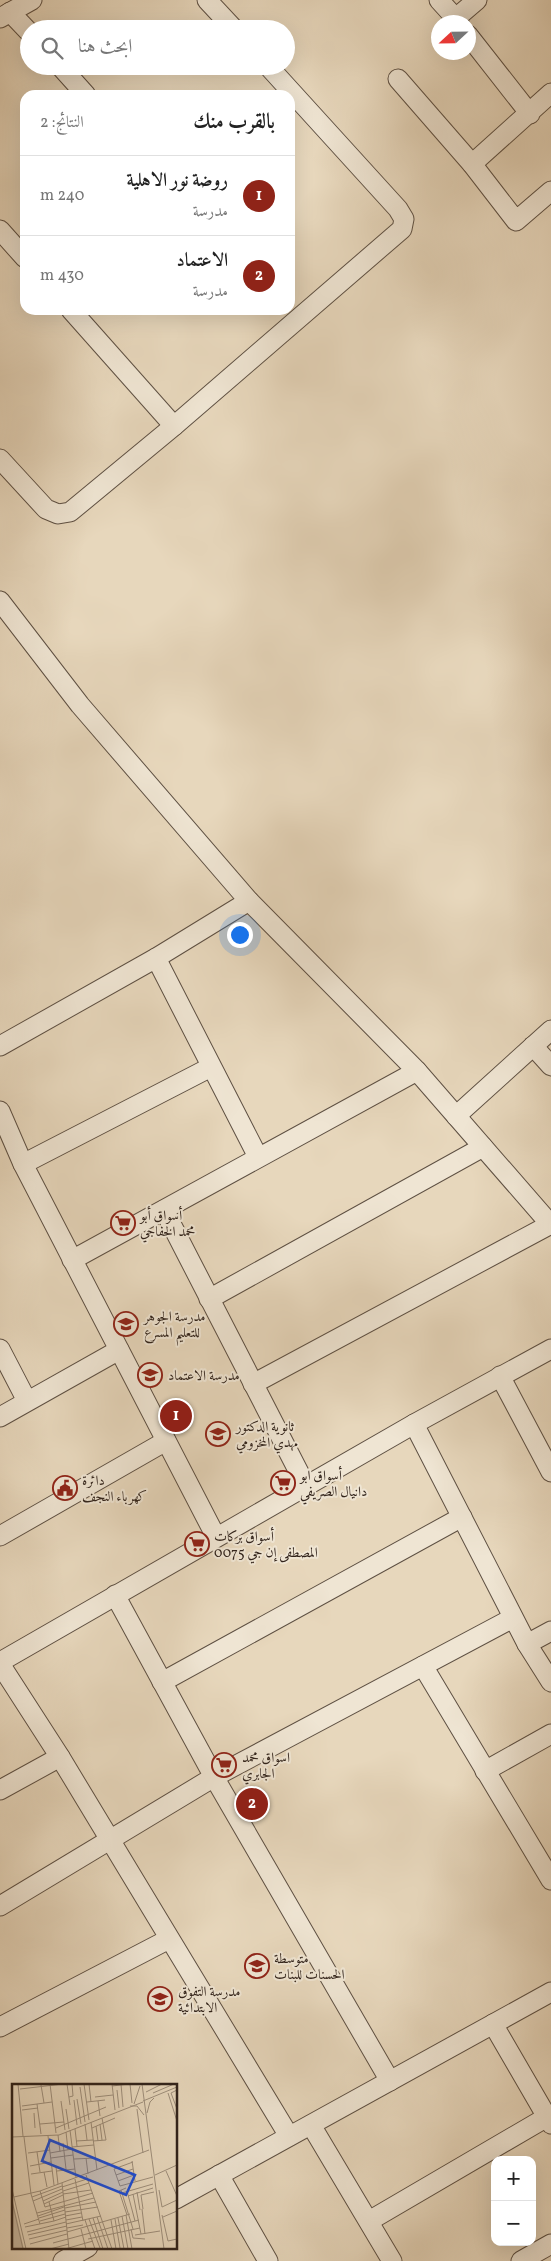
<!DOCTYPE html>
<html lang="ar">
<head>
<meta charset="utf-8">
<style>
  body { margin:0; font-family:Vollkorn,Amiri,serif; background:#f6f6f6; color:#222; direction:rtl }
  .controls { position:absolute; right:15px; bottom:15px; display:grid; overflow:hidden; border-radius:10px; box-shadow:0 5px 20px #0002 }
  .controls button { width:45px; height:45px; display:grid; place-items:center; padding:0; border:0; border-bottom:1px solid #e0e0e0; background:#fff; color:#222; font:25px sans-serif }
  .compass { position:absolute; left:431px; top:15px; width:45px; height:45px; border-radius:50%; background:#fff; box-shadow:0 5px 20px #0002; rotate:248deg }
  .you { position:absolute; left:239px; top:934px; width:18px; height:18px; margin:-12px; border:4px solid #fff; border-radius:50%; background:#1a73e8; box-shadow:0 0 0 8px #1a73e833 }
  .badge { display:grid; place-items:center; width:32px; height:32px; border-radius:50%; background:#8f2418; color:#fff; font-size:16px; font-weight:700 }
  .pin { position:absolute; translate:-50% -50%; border:2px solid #fff; box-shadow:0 1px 5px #0006 }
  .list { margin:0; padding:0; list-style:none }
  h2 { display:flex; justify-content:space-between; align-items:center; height:65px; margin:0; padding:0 20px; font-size:21px }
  h2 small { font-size:16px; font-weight:400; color:#767676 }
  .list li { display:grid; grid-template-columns:32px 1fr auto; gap:15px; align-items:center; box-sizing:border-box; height:80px; padding:0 20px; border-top:1px solid #e0e0e0 }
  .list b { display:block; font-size:19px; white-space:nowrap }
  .list p { margin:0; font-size:16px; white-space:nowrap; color:#767676 }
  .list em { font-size:16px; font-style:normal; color:#767676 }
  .icon { flex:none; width:28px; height:28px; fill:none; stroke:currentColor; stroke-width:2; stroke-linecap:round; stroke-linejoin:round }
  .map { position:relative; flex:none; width:551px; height:2261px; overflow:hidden; direction:ltr }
  .search { position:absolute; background:#fff; box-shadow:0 5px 20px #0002; left:20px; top:20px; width:275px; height:55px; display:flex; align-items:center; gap:12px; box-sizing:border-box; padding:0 18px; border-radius:28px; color:#767676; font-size:19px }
  .panel { position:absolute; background:#fff; box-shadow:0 5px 20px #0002; left:20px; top:90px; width:275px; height:225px; border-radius:15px; direction:rtl }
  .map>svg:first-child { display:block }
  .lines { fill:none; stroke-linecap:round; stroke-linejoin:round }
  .minor-casing { stroke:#5e5043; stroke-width:21 }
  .minor { stroke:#efe5d3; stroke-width:19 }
  .labels { text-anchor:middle; stroke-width:4; stroke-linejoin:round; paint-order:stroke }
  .poi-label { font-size:14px; fill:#31231b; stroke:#efe5d3; text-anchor:start }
  .inset-road { fill:none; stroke:#9e8f7c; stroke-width:1 }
  .view { fill:#1d4ed8; fill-opacity:0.15; stroke:#1d4ed8; stroke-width:2.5 }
  .inset-edge { fill:none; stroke:#31231b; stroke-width:2.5 }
</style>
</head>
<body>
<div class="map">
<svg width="551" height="2261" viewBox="0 0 551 2261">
  <rect width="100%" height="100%" fill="#e7d7bc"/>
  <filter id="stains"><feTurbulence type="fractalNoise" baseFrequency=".004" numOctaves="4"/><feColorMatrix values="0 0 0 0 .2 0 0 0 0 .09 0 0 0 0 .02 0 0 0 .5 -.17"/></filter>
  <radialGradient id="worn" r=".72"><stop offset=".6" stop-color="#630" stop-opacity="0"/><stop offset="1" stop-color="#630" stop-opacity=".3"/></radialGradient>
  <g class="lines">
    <defs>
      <g id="minor">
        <polyline points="207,0 234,29"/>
        <polyline points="439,0 459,22"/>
        <polyline points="10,12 29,32"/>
        <polyline points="0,18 32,0"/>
        <polyline points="456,18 477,0"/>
        <polyline points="468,35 530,114"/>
        <polyline points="60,66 86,95"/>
        <polyline points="398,79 472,164 516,221 551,191"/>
        <polyline points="472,164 551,93"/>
        <polyline points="0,230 25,258"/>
        <polyline points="71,310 174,426"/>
        <polyline points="0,459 46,509 58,514 70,512 174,426 402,229 404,219 398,209 268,66"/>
        <polyline points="0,601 80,705 249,901 417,1071 551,1225"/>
        <polyline points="156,958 258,1157"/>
        <polyline points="0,1046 156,958 249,901"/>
        <polyline points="533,1046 551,1066"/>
        <polyline points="0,1111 23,1164 216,1537"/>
        <polyline points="456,1116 551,1030"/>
        <polyline points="23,1164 211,1067"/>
        <polyline points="164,1210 306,1486"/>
        <polyline points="72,1260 417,1071"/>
        <polyline points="209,1299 483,1147"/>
        <polyline points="0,1349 27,1401"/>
        <polyline points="500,1376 551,1472"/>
        <polyline points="253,1384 551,1224"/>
        <polyline points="0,1417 119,1350"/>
        <polyline points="414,1424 527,1644 551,1682"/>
        <polyline points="0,1536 166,1441"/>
        <polyline points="115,1595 214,1777 390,2081"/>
        <polyline points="527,1644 551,1631"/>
        <polyline points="0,1662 414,1424 551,1349"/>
        <polyline points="0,1664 60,1757 289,2136"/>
        <polyline points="423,1666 551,1880"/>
        <polyline points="162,1682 462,1517"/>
        <polyline points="485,1771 551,1734"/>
        <polyline points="0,1790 60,1757"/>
        <polyline points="0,1906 214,1777 513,1618"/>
        <polyline points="493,2024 551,2124"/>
        <polyline points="0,2027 169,1939"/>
        <polyline points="311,2125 392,2261"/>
        <polyline points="219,2175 268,2261"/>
        <polyline points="176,2199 551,1992"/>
        <polyline points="369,2221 547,2117"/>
        <polyline points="63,2261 88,2247"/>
        <polyline points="521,2261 551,2244"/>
      </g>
    </defs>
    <use href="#minor" class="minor-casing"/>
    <use href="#minor" class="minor"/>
  </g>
  <defs>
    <symbol id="supermarket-ring" viewBox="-11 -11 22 22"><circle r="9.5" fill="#efe5d3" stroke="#8f2418" stroke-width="1.5"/><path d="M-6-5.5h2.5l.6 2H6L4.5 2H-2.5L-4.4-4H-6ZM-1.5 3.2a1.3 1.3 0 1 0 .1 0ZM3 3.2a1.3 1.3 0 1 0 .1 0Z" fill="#8f2418"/></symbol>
    <symbol id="school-ring" viewBox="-11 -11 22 22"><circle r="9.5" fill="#efe5d3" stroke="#8f2418" stroke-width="1.5"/><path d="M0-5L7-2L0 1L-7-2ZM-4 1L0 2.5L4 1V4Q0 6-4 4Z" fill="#8f2418"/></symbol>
    <symbol id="civic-ring" viewBox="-11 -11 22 22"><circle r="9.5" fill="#efe5d3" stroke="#8f2418" stroke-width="1.5"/><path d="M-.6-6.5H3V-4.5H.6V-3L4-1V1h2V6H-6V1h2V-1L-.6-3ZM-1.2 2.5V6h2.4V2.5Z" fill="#8f2418"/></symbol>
  </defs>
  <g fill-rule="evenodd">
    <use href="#supermarket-ring" x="109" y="1209" width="28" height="28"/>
    <use href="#school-ring" x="112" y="1310" width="28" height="28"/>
    <use href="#school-ring" x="136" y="1361" width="28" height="28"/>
    <use href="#school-ring" x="204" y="1420" width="28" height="28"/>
    <use href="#supermarket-ring" x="269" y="1469" width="28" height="28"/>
    <use href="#civic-ring" x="51" y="1474" width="28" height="28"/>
    <use href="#supermarket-ring" x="183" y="1530" width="28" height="28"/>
    <use href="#supermarket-ring" x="210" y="1751" width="28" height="28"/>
    <use href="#school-ring" x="243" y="1952" width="28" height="28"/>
    <use href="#school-ring" x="146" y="1985" width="28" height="28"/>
  </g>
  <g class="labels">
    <g class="poi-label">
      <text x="140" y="1220">أسواق أبو<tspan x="140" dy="16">محمد الخفاجي</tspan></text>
      <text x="144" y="1321">مدرسة الجوهر<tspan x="144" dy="16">للتعليم المسرع</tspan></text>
      <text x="168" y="1380">مدرسة الاعتماد</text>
      <text x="236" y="1431">ثانوية الدكتور<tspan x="236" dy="16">مهدي المخزومي</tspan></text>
      <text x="300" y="1480">أسواق ابو<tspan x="300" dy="16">دانيال الصريفي</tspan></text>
      <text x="82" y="1485">دائرة<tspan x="82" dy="16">كهرباء النجف</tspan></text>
      <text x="214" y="1541">أسواق بركات<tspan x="214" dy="16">المصطفی إن جي 0075</tspan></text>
      <text x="242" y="1762">اسواق محمد<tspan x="242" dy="16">الجابري</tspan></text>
      <text x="274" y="1963">متوسطة<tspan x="274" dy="16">الحسنات للبنات</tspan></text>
      <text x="178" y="1996">مدرسة التفوق<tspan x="178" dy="16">الابتدائية</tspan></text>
    </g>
  </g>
  <g transform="translate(12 2084)">
    <rect width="165" height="165" fill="#e7d7bc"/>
    <path d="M0 113 12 165H0Z" fill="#c8b8a1"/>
    <path class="inset-road" d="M6 0 11 52M38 0 44 49M55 0 58 21M72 0 77 36M77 0 79 18M100 0 103 26M109 0 111 23M118 0 120 19M130 0 152 165M29 1 32 19M100 2 117 0M68 3 73 38M8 5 51 0M105 6 107 24M165 6 159 9 165 25M134 8 150 0M141 9 162 0M156 9 165 37M57 13 61 12 60 0M83 13 101 11M65 15 69 40M62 16 65 41M49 17 53 46M86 17 88 32M131 17 165 3M75 18 93 16M25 20 29 50M122 20 128 2M10 22 40 18M118 22H125L132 31M54 25 57 45M125 25 131 69M10 26 26 24M22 29 23 44M135 29 138 18 142 14M79 38 85 86M28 40 52 38M73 40 75 56M88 40 90 56M84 42 86 57M44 44 94 23M80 44 103 34M63 45 65 62M58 46 64 94M54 48 56 66M46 51 48 68M36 52 42 101M0 53 47 51 131 18M12 53 19 110 28 140M64 57 81 56M81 57 94 56 90 34M51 59 54 85M60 63 82 61M25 68 28 88M16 69 38 66M38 69 60 65M39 74 61 71M74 74 76 90M62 75 83 74M120 77 123 97M121 78 102 85 108 102 141 93M18 82 39 78M44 83 46 100M45 87 63 85M154 87 165 112M32 88 35 103M19 90 40 87M74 91 100 165M104 91 121 85M143 91 165 81M63 95 71 137M106 97 122 91M50 99 57 165M50 103 75 95M114 104 107 107 115 131M0 105 14 165M109 106 121 145M147 106 150 123M28 107 33 123 81 109M51 107 77 99M115 107 123 137M125 108 128 126M110 109 141 100M51 110 79 106M121 110 129 150M116 112 141 104M2 113 28 107 137 66M20 113 50 102M0 117 11 165M21 117 50 105M31 117 51 108M37 118 42 137 54 133M32 120 51 111M150 123 165 116M53 124 84 118M130 125 133 150M131 125 129 111 142 108M53 128 86 123M25 129 82 114M114 131 120 165M150 131 156 157 165 155M26 132 52 123M53 132 69 129M110 132 116 165M85 133 96 165M151 133 165 127M27 134 53 126M81 134 91 165M106 134 112 165M77 135 88 164M103 135 108 164M54 136 70 133M73 136 83 165M99 136 104 165M28 137 53 130M12 140 27 135M54 140 89 132M13 143 42 137M55 144 71 141M69 145 74 165M119 145 121 154 133 155M15 148 54 138M55 148 118 130M16 151 55 142M123 151 148 147M17 155 55 146M76 155 128 144M41 159 127 136M18 160 55 150M38 165 57 160M53 165 81 157"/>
    <path class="view" d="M38 56 123 91 114 111 30 77Z"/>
    <rect width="165" height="165" class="inset-edge"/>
  </g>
  <rect width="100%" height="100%" filter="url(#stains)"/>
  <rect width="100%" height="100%" fill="url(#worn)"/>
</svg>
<div class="controls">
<button>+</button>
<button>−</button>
</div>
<svg class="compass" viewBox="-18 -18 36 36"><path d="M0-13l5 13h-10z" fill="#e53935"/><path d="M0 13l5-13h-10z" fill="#767676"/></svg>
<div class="you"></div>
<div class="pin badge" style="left:176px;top:1416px">1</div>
<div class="pin badge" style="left:252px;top:1804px">2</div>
<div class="search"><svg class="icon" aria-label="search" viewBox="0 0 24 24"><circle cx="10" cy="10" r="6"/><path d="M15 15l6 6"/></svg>ابحث هنا</div>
<section class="panel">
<h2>بالقرب منك<small>النتائج: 2</small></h2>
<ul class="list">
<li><span class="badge">1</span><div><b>روضة نور الاهلية</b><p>مدرسة</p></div><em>240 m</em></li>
<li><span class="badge">2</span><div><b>الاعتماد</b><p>مدرسة</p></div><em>430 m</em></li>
</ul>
</section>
</div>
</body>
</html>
